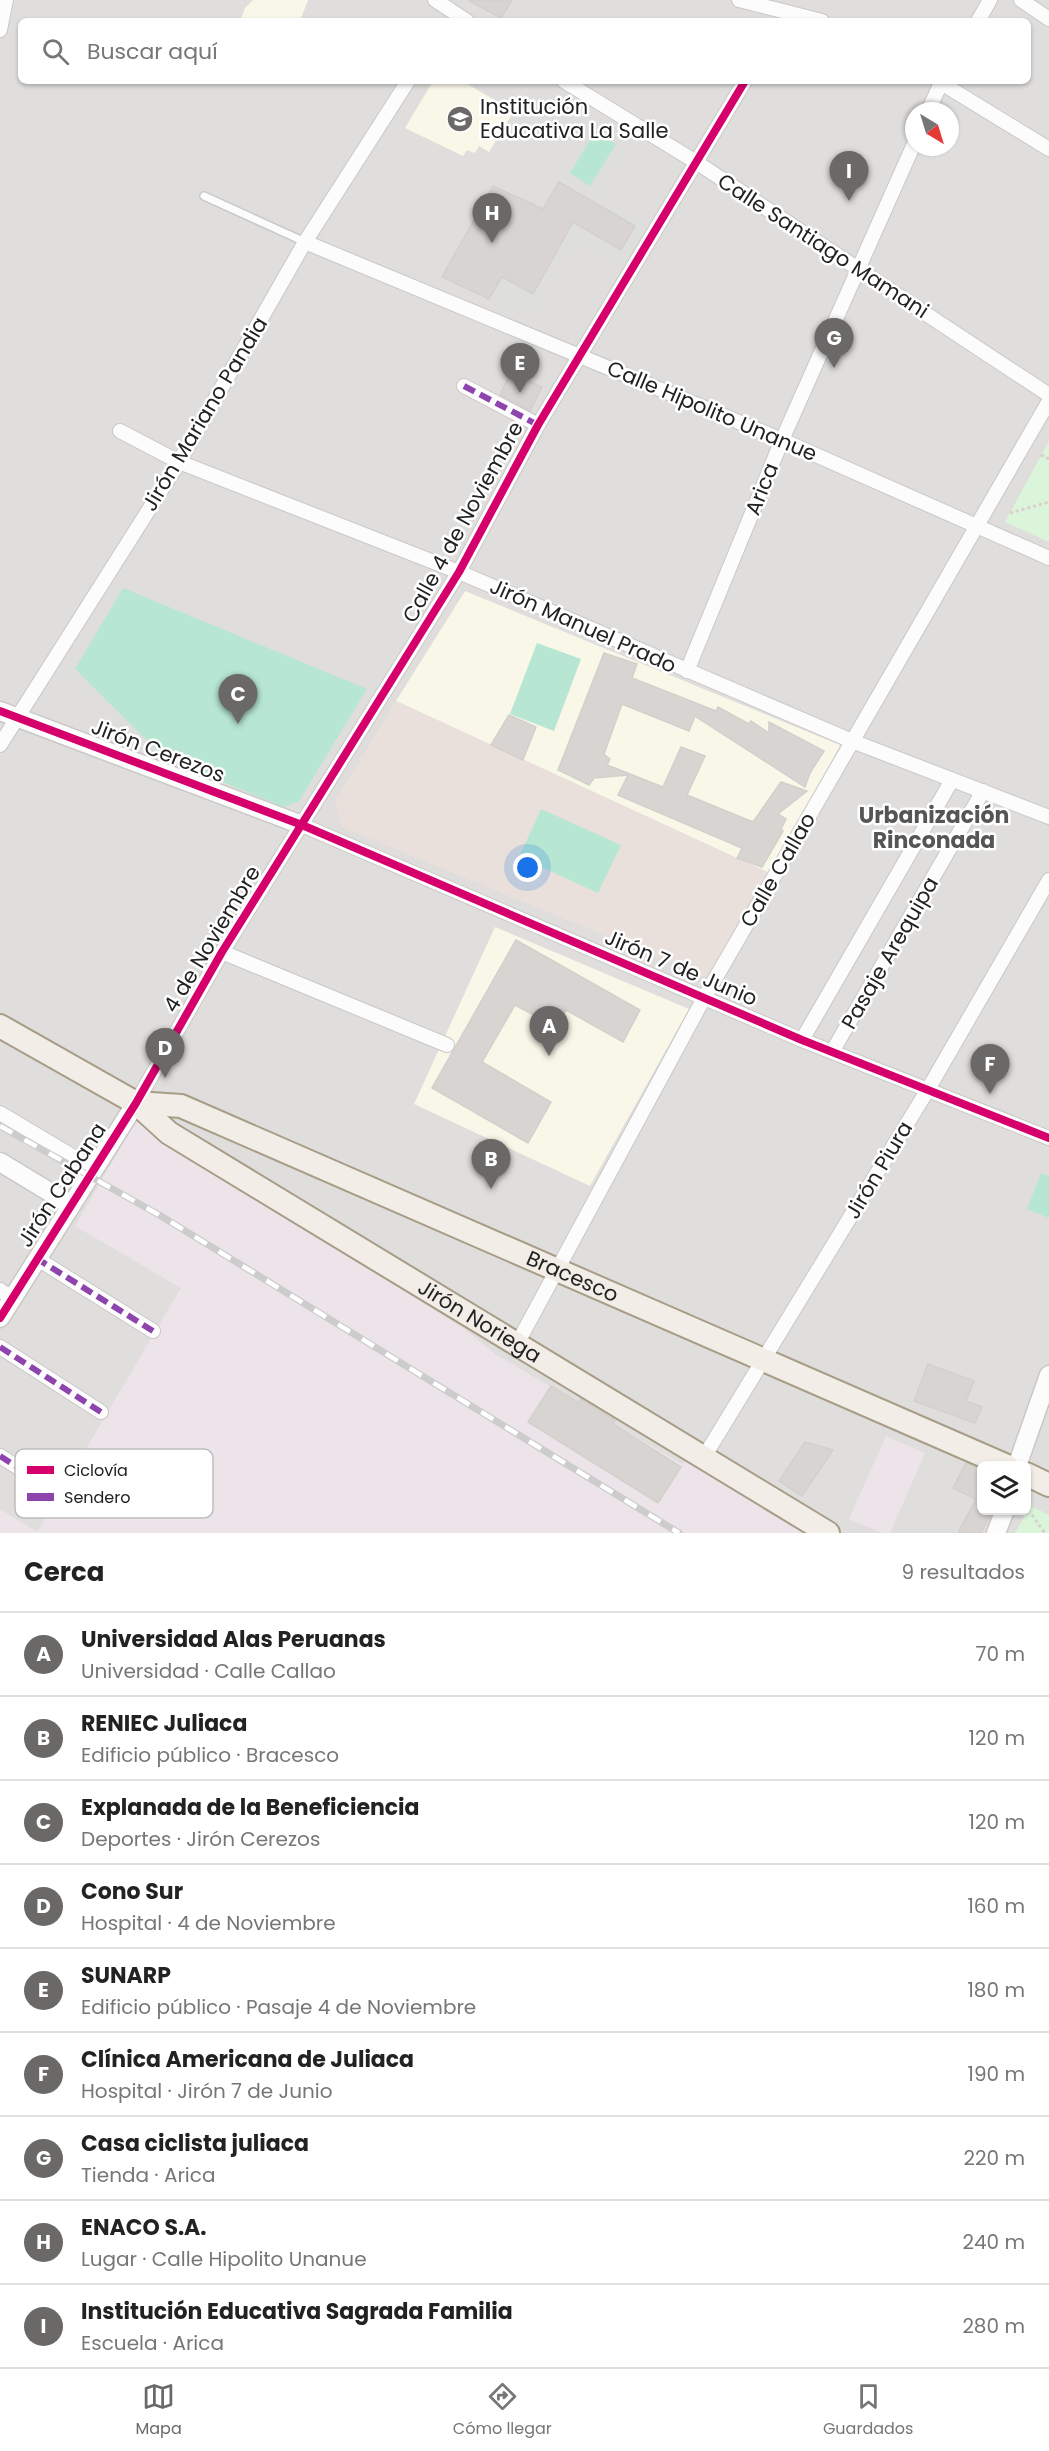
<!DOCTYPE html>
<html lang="es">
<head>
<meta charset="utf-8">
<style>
  body { margin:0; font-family:Poppins,sans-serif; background:#f2f2f2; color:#222 }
  .controls { position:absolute; right:18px; bottom:18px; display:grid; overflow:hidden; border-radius:9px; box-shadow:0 2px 4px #0004 }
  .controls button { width:54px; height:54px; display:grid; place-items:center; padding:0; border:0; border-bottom:2px solid #e0e0e0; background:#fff; color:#222; font:30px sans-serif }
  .compass { position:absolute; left:905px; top:102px; width:54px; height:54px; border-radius:50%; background:#fff; box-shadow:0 2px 4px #0004; rotate:142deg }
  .you { position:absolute; left:528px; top:868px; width:21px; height:21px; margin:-15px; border:4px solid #fff; border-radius:50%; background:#1a73e8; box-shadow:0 0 0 9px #1a73e833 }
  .badge { display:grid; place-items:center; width:39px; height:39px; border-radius:50%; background:#6a6968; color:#fff; font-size:20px; font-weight:700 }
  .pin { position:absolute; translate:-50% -50px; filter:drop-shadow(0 2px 3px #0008) }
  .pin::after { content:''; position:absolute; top:32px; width:21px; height:18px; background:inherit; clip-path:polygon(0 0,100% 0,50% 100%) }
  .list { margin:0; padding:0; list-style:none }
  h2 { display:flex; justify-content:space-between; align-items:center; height:78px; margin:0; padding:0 24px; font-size:26px }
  h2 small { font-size:20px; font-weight:400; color:#767676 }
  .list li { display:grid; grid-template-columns:39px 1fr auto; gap:18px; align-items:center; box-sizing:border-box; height:84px; padding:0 24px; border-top:2px solid #e0e0e0 }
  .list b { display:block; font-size:22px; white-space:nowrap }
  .list p { margin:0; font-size:20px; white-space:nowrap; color:#767676 }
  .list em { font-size:20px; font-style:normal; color:#767676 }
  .icon { flex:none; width:33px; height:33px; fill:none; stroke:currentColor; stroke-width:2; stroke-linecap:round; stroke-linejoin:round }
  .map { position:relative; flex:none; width:1049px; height:1533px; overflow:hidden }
  .search { position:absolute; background:#fff; box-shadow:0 2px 4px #0004; left:18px; right:18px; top:18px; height:66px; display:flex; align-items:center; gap:15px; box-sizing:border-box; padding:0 21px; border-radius:9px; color:#767676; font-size:22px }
  .sheet { height:834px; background:#fff }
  nav { display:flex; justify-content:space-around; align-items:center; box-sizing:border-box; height:84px; border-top:2px solid #e0e0e0; background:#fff; font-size:16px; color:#767676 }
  nav a { display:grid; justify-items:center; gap:3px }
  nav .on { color:#6a6968 }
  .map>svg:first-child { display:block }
  .residential { fill:#dfdedc; fill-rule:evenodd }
  .industrial { fill:#ede4e9 }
  .education { fill:#f8f7e8 }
  .religious { fill:#dededc }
  .military { fill:#eae0db }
  .park { fill:#daf5da }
  .pitch { fill:#b7e6d2 }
  .building { fill:#d7d4d2; stroke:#d3d0cc; stroke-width:1.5 }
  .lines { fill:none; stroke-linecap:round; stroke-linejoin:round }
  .service-casing { stroke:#c9c8c7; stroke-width:10 }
  .minor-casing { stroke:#c9c8c7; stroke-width:16 }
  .tertiary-casing { stroke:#c9c8c7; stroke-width:21 }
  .primary-casing { stroke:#a79c86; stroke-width:26 }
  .path { stroke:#dccecd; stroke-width:3; stroke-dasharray:3 3; stroke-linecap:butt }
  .service { stroke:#fdfcfc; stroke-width:7 }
  .minor { stroke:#fdfcfc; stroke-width:14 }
  .tertiary { stroke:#fdfcfc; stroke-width:18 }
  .primary { stroke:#f3ede7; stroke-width:22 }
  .rail-casing { stroke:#ccc; stroke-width:7 }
  .rail { stroke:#fff; stroke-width:4.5; stroke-dasharray:14; stroke-linecap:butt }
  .quiet { stroke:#8e44ad; stroke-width:6; stroke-dasharray:12 6; stroke-linecap:butt }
  .cycleway-casing { stroke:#fff; stroke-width:11 }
  .cycleway { stroke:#d6006c; stroke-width:8 }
  .labels { text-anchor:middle; stroke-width:5; stroke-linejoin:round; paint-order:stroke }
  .poi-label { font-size:21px; fill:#222; stroke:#fff; text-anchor:start }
  .street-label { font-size:21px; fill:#222; stroke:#fff }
  .neighbourhood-label { font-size:22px; font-weight:bold; fill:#555; stroke:#fff }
  .key { fill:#fff; stroke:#bdbdbd; stroke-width:1.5 }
  .key-label { font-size:16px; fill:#222 }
</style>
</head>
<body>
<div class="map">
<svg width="1049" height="1533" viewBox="0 0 1049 1533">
  <rect width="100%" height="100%" fill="#f0eeeb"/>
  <path class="residential" d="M0 0H1049V1533H0ZM21 21H1028V81H21ZM914 111H950V147H914ZM982 1466H1026V1510H982Z"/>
  <g class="industrial">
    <polygon points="138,1118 470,1333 495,1354 682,1464 693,1457 820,1533 0,1533 0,1509 37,1532 181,1288 75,1226"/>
    <polygon points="886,1436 925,1453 890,1533 883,1533 849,1519"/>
  </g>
  <g class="education">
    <polygon points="253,0 308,0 300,21 240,21 245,8"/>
    <polygon points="433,81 462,81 514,111 489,152 479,146 475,153 467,150 463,156 405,128"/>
    <polygon points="465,591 840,745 774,875 396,701"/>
    <polygon points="495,927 689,1009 590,1186 414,1104"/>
  </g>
  <polygon class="religious" points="594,123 626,143 596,194 647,226 621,267 572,239 528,317 489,299"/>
  <polygon class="military" points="396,701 774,875 713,980 342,827 335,801"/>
  <g class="park">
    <polygon points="1049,441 1049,542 1005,522"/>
    <polygon points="1033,1507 1049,1515 1049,1533 1015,1533 1025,1515"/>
  </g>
  <g class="pitch">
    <polygon points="595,132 616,144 590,186 570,173"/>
    <polygon points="123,588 367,689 299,801 284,807 166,759 75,669"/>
    <polygon points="537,643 581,659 554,731 510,714"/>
    <polygon points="541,809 621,845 598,893 519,857"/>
    <polygon points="1041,1173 1049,1176 1049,1218 1027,1209"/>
  </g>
  <g class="building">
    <polygon points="468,0 512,0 501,18"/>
    <polygon points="559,182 635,226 621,250 573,222 533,294 502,277 489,299 442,277 493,186 543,209"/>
    <polygon points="511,372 542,387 530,411 500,395"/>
    <polygon points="604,653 637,664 632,678 716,711 718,707 749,724 751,721 769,733 769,722 824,751 810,773 805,787 695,716 689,731 622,704 604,754 610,759 607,765 663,787 681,747 705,756 687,795 753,822 781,782 807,791 778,814 786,819 781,829 783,831 762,867 737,858 742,848 618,795 628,775 594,778 589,785 558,770"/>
    <polygon points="509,715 536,727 523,760 491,745"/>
    <polygon points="516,940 640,1010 623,1042 566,1010 556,1027 515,1005 482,1062 551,1102 528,1143 432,1088"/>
    <polygon points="928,1364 974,1381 966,1401 982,1407 975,1423 914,1401"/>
    <polygon points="551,1386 579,1403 581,1399 615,1420 613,1424 681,1467 658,1503 528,1422"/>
    <polygon points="805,1442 833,1450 802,1496 779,1481"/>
    <polygon points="966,1463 981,1470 981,1510 993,1510 981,1533 958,1533 976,1499 953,1488"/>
  </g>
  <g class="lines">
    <defs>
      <polyline id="service" points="204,196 305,242"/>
      <g id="minor">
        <polyline points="435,0 467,21"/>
        <polyline points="739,0 822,21"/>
        <polyline points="1021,0 1049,19"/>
        <polyline points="978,21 990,0"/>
        <polyline points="0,30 6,0"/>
        <polyline points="564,81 696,162 1049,395"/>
        <polyline points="938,81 1049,149"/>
        <polyline points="928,111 942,81"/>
        <polyline points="305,242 782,440 1049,558"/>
        <polyline points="464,386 538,425"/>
        <polyline points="120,431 179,462 459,572 852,741 1049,817"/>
        <polyline points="687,671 782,440 914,144"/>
        <polyline points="0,745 179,462 305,242 408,81"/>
        <polyline points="302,825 802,1040 1049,1138"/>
        <polyline points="222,952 447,1045"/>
        <polyline points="802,1040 952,780"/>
        <polyline points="832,1052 983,791"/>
        <polyline points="136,1103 222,952 459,572 538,425 745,81"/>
        <polyline points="0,1113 94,1169"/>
        <polyline points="36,1258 153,1331"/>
        <polyline points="0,1290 12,1298"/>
        <polyline points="517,1344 704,998 1049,401"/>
        <polyline points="0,1347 101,1412"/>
        <polyline points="0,1456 53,1490"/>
        <polyline points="704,1457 927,1091 1049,880"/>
      </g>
      <g id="tertiary">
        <polyline points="0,711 302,825"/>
        <polyline points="0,1162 71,1205"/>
        <polyline points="0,1318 136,1103"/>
        <polyline points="1017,1466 1049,1375"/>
        <polyline points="996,1533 1005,1510"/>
      </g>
      <g id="primary">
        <path id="s1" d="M0 1026 136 1103 169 1133 828 1533"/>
        <path id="s2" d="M136 1103 181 1106 1007 1466"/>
        <polyline points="1026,1474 1049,1485"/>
      </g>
    </defs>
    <use href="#service" class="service-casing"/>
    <use href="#minor" class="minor-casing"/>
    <use href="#tertiary" class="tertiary-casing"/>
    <use href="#primary" class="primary-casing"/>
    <g class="path">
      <polyline points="1041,455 1049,459"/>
      <polyline points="1010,513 1049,502"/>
      <polyline points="1032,1515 1045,1533"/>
    </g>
    <use href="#service" class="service"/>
    <use href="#minor" class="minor"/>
    <use href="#tertiary" class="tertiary"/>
    <use href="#primary" class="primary"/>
    <defs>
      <polyline id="rail" points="0,1126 161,1216 679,1533"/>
    </defs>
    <use href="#rail" class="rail-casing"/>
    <use href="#rail" class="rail"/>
    <g class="quiet">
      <polyline points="464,386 538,425"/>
      <polyline points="36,1258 153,1331"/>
      <polyline points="0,1347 101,1412"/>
      <polyline points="0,1456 53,1490"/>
    </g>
    <defs>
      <g id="cycleway">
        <polyline points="0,711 302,825 802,1040 1049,1138"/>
        <polyline points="0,1318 136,1103 222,952 459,572 538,425 745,81"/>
      </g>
    </defs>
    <use href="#cycleway" class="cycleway-casing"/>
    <use href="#cycleway" class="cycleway"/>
  </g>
  <defs>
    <symbol id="school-disc" viewBox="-11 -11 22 22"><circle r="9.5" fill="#6a6968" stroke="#fff"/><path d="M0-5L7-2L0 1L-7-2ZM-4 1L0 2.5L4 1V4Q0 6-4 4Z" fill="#fff"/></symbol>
  </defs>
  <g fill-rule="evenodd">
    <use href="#school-disc" x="445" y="104" width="30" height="30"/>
  </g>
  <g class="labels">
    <g class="poi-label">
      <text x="480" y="114">Institución<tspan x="480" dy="24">Educativa La Salle</tspan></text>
    </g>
    <g class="street-label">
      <text transform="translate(823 246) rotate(33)" y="7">Calle Santiago Mamani</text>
      <text transform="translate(712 411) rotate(23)" y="7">Calle Hipolito Unanue</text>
      <text transform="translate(205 414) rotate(-59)" y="7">Jirón Mariano Pandia</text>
      <text transform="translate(762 489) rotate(-68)" y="7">Arica</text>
      <text transform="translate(463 522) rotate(-61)" y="7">Calle 4 de Noviembre</text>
      <text transform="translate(583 626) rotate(24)" y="7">Jirón Manuel Prado</text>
      <text transform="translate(158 751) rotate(21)" y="7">Jirón Cerezos</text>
      <text transform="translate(778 870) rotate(-60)" y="7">Calle Callao</text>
      <text transform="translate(212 939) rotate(-59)" y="7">4 de Noviembre</text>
      <text transform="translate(890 953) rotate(-60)" y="7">Pasaje Arequipa</text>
      <text transform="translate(681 968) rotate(23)" y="7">Jirón 7 de Junio</text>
      <text transform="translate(879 1170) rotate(-59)" y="7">Jirón Piura</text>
      <text transform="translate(62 1185) rotate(-57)" y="7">Jirón Cabana</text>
      <text dy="7" stroke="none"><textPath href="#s2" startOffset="472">Bracesco</textPath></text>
      <text dy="7" stroke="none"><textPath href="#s1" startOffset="564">Jirón Noriega</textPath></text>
    </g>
    <g class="neighbourhood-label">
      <text x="934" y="823">Urbanización<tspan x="934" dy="25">Rinconada</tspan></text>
    </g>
  </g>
  <rect x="15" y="1449" width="198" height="69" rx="9" class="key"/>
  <rect x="27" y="1466" width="27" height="8" fill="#d6006c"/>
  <rect x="27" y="1493" width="27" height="8" fill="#8e44ad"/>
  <g class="key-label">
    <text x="64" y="1476">Ciclovía</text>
    <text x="64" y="1503">Sendero</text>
  </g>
</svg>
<div class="controls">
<button><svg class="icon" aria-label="layers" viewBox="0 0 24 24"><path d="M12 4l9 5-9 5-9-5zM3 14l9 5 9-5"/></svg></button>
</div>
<svg class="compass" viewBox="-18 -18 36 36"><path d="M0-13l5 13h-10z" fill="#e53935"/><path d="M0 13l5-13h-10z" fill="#767676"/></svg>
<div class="you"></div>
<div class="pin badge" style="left:549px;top:1056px">A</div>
<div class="pin badge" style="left:491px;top:1189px">B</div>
<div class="pin badge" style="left:238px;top:724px">C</div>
<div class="pin badge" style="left:165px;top:1078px">D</div>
<div class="pin badge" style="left:520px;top:393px">E</div>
<div class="pin badge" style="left:990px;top:1094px">F</div>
<div class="pin badge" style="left:834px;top:368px">G</div>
<div class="pin badge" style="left:492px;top:243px">H</div>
<div class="pin badge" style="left:849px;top:201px">I</div>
<div class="search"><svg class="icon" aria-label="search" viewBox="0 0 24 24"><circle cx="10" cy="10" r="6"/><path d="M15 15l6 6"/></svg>Buscar aquí</div>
</div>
<section class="sheet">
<h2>Cerca<small>9 resultados</small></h2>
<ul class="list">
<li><span class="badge">A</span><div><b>Universidad Alas Peruanas</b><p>Universidad · Calle Callao</p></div><em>70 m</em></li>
<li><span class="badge">B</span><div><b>RENIEC Juliaca</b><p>Edificio público · Bracesco</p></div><em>120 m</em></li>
<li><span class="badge">C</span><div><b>Explanada de la Beneficiencia</b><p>Deportes · Jirón Cerezos</p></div><em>120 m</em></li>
<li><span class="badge">D</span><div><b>Cono Sur</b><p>Hospital · 4 de Noviembre</p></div><em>160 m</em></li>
<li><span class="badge">E</span><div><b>SUNARP</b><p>Edificio público · Pasaje 4 de Noviembre</p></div><em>180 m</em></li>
<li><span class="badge">F</span><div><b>Clínica Americana de Juliaca</b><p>Hospital · Jirón 7 de Junio</p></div><em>190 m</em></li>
<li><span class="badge">G</span><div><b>Casa ciclista juliaca</b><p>Tienda · Arica</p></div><em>220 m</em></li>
<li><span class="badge">H</span><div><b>ENACO S.A.</b><p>Lugar · Calle Hipolito Unanue</p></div><em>240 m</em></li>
<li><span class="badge">I</span><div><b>Institución Educativa Sagrada Familia</b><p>Escuela · Arica</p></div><em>280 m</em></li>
</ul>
</section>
<nav>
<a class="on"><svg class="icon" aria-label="map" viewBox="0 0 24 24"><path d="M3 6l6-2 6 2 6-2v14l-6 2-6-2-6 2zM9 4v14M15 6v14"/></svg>Mapa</a>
<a><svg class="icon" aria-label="directions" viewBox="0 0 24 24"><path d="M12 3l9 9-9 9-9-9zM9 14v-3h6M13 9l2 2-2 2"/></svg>Cómo llegar</a>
<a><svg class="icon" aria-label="saved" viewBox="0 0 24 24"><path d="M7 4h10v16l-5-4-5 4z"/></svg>Guardados</a>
</nav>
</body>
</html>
